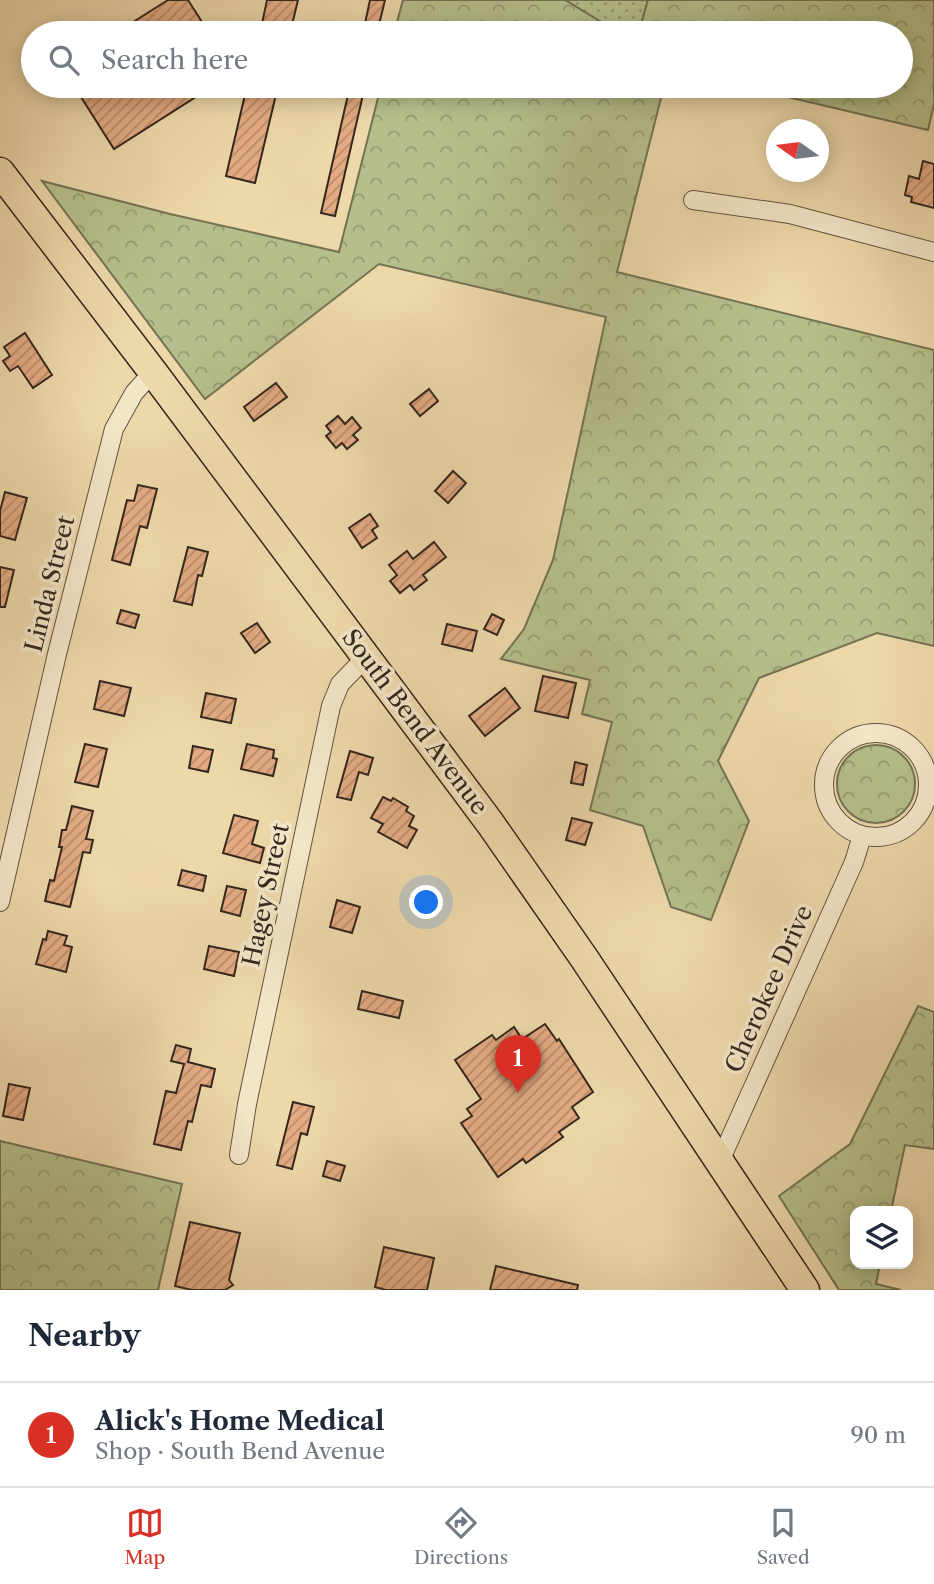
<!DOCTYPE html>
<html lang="en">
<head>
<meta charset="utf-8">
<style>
  body { margin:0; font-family:"Libre Caslon Text",serif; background:#f6f6f7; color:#1f2937 }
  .controls { position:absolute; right:21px; bottom:21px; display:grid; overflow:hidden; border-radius:14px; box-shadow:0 4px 18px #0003 }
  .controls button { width:63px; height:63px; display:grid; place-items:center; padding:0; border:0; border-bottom:2px solid #e0e1e3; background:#fff; color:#1f2937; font:35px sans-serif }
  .compass { position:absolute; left:766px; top:119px; width:63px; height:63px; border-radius:50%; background:#fff; box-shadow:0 4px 18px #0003; rotate:284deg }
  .you { position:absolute; left:427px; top:903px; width:24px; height:24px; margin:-18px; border:5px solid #fff; border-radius:50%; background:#1a73e8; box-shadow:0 0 0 10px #1a73e833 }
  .badge { display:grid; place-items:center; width:46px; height:46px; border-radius:50%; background:#d93025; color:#fff; font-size:23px; font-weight:700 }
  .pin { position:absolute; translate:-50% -58px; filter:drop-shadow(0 2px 4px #0008) }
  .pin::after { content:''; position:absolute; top:37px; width:24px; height:21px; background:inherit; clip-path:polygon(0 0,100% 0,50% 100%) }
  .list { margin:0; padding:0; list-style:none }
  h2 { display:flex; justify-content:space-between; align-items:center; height:91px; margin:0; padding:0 28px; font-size:30px }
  h2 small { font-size:23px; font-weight:400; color:#747a83 }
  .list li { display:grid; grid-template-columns:46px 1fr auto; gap:21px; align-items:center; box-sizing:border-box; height:105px; padding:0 28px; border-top:2px solid #e0e1e3 }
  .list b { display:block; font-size:26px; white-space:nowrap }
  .list p { margin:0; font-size:23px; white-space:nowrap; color:#747a83 }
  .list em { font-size:23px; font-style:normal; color:#747a83 }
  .icon { flex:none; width:38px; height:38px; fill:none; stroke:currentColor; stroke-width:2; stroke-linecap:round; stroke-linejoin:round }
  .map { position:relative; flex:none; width:934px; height:1290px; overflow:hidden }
  .search { position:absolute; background:#fff; box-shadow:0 4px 18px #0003; left:21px; right:21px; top:21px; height:77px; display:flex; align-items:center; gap:18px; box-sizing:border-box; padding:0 24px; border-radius:38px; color:#747a83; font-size:26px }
  .sheet { height:196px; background:#fff }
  nav { display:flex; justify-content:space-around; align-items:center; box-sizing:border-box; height:98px; border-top:2px solid #e0e1e3; background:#fff; font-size:19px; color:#747a83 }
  nav a { display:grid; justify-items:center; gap:4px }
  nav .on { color:#d93025 }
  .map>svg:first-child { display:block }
  .green { fill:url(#green-dots); stroke:#747354; stroke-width:2 }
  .forest { fill:url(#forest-crowns); stroke:#747354; stroke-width:2 }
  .building { fill:url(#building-hatch); stroke:#34271e; stroke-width:2 }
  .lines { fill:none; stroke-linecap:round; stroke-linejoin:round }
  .minor-casing { stroke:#625341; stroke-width:20 }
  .primary-casing { stroke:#34271e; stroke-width:31 }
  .minor { stroke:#f3e6c8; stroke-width:18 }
  .primary { stroke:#edd8aa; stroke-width:28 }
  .labels { text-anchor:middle; stroke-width:7; stroke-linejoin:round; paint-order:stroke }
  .street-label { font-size:24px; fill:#34271e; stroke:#f3e6c8 }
</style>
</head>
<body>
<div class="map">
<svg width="934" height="1290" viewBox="0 0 934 1290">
  <defs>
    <pattern id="green-dots" width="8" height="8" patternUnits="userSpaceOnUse" patternTransform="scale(1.75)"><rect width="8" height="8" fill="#b5bf8b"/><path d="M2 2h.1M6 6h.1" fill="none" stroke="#949b71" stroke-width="1.8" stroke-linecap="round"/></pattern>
    <pattern id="forest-crowns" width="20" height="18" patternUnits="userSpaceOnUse" patternTransform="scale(1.75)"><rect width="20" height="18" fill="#b5bf8b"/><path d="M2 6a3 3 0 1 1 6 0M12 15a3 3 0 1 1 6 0" fill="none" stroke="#949b71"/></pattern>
    <pattern id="building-hatch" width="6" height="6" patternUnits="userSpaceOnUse" patternTransform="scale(1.75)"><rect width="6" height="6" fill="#e4ab83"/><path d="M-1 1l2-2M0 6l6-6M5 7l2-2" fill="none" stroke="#ba8b6b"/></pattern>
  </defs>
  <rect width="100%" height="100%" fill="#edd8aa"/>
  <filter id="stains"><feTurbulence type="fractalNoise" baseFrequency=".00286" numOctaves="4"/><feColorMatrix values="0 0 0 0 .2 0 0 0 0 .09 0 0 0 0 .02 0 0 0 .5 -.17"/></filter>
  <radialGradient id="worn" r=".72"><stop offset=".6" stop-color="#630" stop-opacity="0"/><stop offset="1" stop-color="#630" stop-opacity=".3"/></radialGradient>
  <polygon class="green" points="565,0 648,0 640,28 611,28"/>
  <g class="forest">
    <polygon points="403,0 565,0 611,28 640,28 648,0 934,0 934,104 928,130 741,86 901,86 901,33 394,33"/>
    <polygon points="381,86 664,86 617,272 934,350 934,646 877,633 759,678 718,761 749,821 711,920 671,907 643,826 590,810 612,722 582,714 590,680 501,659 524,629 553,560 606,317 379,264 205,399 42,181 170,214 339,252"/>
    <circle cx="876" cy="784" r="39"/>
    <polygon points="918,1006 934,1012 934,1149 905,1145 891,1211 855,1211 855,1264 880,1264 876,1284 901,1290 839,1290 779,1196 850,1144"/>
    <polygon points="0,1141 182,1184 158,1290 0,1290"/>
  </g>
  <g class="building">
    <polygon points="168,0 188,0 209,33 116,33"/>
    <polygon points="267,0 298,0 290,33 260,33"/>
    <polygon points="370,0 385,0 377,33 363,33"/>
    <polygon points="74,86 213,86 114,149"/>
    <polygon points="247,86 278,86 255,183 226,176"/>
    <polygon points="350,86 365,86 335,216 321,213"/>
    <polygon points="923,161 934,164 934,208 911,202 912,197 905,195 909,176 919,179"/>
    <polygon points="25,333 52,375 33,388 18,366 10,371 3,361 10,356 4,347"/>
    <polygon points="276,383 287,397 254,421 244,407"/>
    <polygon points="429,389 438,401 420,416 410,404"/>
    <polygon points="338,416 345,424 352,417 361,428 353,435 358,440 347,449 342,443 336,448 326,436 331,432 326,426"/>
    <polygon points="453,471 466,483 448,503 435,491"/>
    <polygon points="138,485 157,489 147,528 140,526 130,565 112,560 127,500 134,501"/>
    <polygon points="5,492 27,498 15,540 0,536 0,511"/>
    <polygon points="370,514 378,526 372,530 377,538 362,548 349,528"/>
    <polygon points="434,542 446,557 423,575 427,580 414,590 410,585 400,593 390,581 397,575 389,565 407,551 413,559"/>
    <polygon points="188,547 208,552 202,576 198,575 192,605 174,601"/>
    <polygon points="0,567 14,570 5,607 0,607"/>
    <polygon points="121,610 139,615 135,628 117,623"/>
    <polygon points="492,614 504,620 497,635 484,629"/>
    <polygon points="257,623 270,642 255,653 241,633"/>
    <polygon points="447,624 477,631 472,651 442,644"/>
    <polygon points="543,676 576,683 568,718 535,711"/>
    <polygon points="100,681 131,688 124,716 94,709"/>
    <polygon points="505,688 520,708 485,736 469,716"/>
    <polygon points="206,693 236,699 231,723 201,717"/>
    <polygon points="85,744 107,749 98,787 75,782"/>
    <polygon points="247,744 274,750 273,758 277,759 273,776 241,769"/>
    <polygon points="193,746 213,750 208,772 189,768"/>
    <polygon points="350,751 373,758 368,775 359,772 351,800 337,797"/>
    <polygon points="575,762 587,765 583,785 571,783"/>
    <polygon points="383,797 391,801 393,798 408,807 406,811 414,816 409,826 417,830 407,848 378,832 383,824 371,818"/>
    <polygon points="72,806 93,811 86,839 93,840 90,853 83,852 70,907 45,901 50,880 54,881 62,847 59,847 62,830 66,830"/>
    <polygon points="234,815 258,821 252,844 264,848 260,863 223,853"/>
    <polygon points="572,818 592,823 585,845 566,840"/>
    <polygon points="182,870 206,876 203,891 178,885"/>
    <polygon points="227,886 246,890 240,916 221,911"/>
    <polygon points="337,900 360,907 352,933 330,927"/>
    <polygon points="48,931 67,936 64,945 72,947 66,972 36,964 43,939 46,940"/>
    <polygon points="209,946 239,952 234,976 204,969"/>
    <polygon points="362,991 403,1001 399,1018 358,1009"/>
    <polygon points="545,1024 557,1041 559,1039 593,1092 572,1107 579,1118 559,1132 563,1137 526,1163 523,1159 498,1177 461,1123 472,1116 467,1109 481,1099 455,1060 492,1035 496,1040 514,1027 522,1039"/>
    <polygon points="176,1045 191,1049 188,1062 215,1069 211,1087 201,1085 192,1122 188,1121 181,1150 154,1144 166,1091 176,1093 184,1064 171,1061"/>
    <polygon points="9,1084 30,1088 23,1120 3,1116"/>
    <polygon points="293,1102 314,1107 307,1135 301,1133 292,1169 277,1165"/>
    <polygon points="327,1161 345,1166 340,1181 323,1176"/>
    <polygon points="190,1222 240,1233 229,1280 233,1285 225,1290 192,1290 175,1286"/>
    <polygon points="384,1247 434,1258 427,1290 386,1290 375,1287"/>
    <polygon points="496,1266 578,1285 577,1290 490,1290"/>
  </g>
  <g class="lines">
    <defs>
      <g id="minor">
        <polyline points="693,200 790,214 934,252"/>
        <circle cx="876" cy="785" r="52"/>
        <polyline points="0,902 57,654 114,429 134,393 153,372"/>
        <polyline points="239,1155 247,1104 331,706 340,684 366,657"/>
        <polyline points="720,1161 854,862 862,836"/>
      </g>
      <polyline id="primary" points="0,172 153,372 490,823 584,958 805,1290"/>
    </defs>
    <use href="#minor" class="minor-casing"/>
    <use href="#primary" class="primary-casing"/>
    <use href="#minor" class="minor"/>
    <use href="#primary" class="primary"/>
  </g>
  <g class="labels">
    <g class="street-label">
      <text transform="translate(50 584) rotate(-76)" y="8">Linda Street</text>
      <text transform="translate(415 722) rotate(53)" y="8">South Bend Avenue</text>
      <text transform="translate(266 895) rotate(-78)" y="8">Hagey Street</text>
      <text transform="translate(769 989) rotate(-66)" y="8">Cherokee Drive</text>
    </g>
  </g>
  <rect width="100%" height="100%" filter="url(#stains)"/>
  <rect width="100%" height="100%" fill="url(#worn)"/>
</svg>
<div class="controls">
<button><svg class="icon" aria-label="layers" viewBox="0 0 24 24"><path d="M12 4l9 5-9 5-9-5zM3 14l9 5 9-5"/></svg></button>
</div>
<svg class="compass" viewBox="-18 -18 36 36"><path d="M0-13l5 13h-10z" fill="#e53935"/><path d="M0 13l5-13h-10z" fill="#747a83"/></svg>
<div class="you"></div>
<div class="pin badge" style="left:518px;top:1093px">1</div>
<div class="search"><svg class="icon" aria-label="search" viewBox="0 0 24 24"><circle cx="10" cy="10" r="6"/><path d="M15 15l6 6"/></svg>Search here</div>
</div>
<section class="sheet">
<h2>Nearby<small></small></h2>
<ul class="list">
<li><span class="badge">1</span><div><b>Alick's Home Medical</b><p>Shop · South Bend Avenue</p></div><em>90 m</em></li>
</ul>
</section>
<nav>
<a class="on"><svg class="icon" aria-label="map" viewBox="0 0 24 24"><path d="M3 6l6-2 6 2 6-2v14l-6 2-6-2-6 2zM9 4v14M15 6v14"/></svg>Map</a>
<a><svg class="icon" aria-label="directions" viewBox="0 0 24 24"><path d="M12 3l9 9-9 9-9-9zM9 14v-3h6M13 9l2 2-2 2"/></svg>Directions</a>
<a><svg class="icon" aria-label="saved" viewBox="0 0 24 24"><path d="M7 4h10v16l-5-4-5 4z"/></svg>Saved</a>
</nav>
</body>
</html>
